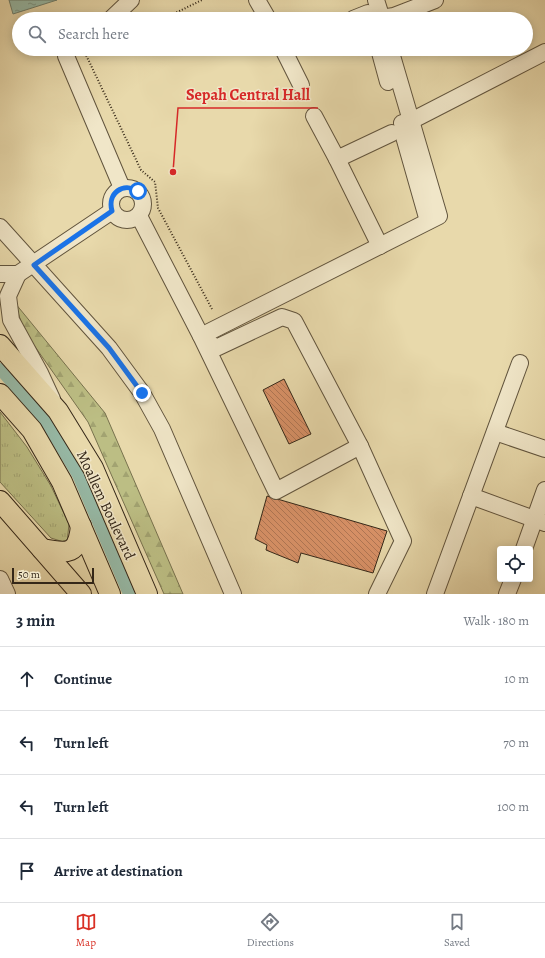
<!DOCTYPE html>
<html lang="en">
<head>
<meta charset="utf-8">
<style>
  body { margin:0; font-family:Alegreya,serif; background:#f2f2f3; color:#1f2937 }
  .controls { position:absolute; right:12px; bottom:12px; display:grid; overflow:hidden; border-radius:4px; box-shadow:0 2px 10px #0003 }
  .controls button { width:36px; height:36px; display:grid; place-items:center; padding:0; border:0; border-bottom:1px solid #e0e1e3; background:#fff; color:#1f2937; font:20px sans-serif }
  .scale { position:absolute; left:12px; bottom:10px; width:82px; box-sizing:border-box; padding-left:4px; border:2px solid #342718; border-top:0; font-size:11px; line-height:14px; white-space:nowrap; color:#342718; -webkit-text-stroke:3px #f0e6c8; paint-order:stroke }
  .stop { position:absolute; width:12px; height:12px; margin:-9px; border:3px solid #1a73e8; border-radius:50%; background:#fff }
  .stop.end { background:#1a73e8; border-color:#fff; box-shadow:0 1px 4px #0008 }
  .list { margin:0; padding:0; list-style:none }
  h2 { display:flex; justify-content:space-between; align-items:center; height:52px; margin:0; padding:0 16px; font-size:17px }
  h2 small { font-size:13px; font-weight:400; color:#747a83 }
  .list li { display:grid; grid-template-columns:26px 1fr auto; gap:12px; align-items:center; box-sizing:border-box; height:64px; padding:0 16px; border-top:1px solid #e0e1e3 }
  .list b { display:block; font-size:15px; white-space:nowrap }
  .list em { font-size:13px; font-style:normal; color:#747a83 }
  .icon { flex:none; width:22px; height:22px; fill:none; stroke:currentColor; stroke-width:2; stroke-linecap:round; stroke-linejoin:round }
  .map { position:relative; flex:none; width:545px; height:594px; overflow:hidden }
  .search { position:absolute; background:#fff; box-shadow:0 2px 10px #0003; left:12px; right:12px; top:12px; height:44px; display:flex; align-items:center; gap:10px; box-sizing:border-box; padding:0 14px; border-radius:22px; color:#747a83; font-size:15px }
  .sheet { height:308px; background:#fff }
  nav { display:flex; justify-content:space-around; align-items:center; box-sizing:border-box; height:56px; border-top:1px solid #e0e1e3; background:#fff; font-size:11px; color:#747a83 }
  nav a { display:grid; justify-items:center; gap:2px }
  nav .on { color:#d93025 }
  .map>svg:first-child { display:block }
  .forest { fill:url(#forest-firs); stroke:#78724e }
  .park { fill:url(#park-tufts); stroke:#78724e }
  .water { fill:url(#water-ripples); stroke:#6f7f6e }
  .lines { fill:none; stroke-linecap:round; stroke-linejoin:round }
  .canal { stroke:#97baa7; stroke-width:12 }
  .building { fill:url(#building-back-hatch); stroke:#342718 }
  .minor-casing { stroke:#61543d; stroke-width:18 }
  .major-casing { stroke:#342718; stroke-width:22 }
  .path { stroke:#342718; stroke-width:2; stroke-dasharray:1 2; stroke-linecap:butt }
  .minor { stroke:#f0e6c8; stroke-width:16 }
  .major { stroke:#e8d9ab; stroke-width:20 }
  .route { stroke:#1a73e8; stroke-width:5 }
  .labels { text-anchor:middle; stroke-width:3; stroke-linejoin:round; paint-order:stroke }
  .street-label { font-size:15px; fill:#342718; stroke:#f0e6c8 }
  .leader { fill:none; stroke:#d62828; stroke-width:1.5 }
  .callout-dot { fill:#d62828; stroke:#f0e6c8; stroke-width:1.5 }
  .callout-label { font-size:16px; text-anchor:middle; font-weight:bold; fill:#d62828; stroke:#f0e6c8; stroke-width:3; stroke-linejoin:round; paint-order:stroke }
</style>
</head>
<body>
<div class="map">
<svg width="545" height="594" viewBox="0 0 545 594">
  <defs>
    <pattern id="forest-firs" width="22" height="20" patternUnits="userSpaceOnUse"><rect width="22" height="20" fill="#bcbe84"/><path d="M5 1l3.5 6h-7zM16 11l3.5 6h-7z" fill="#a2a371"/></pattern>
    <pattern id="park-tufts" width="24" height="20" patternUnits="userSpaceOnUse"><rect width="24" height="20" fill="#bcbe84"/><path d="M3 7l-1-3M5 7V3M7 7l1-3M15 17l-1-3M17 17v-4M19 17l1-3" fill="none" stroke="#a2a371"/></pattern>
    <pattern id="water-ripples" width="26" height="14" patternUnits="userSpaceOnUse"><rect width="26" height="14" fill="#97baa7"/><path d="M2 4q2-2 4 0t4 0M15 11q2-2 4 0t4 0" fill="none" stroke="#7c9787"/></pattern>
    <pattern id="building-back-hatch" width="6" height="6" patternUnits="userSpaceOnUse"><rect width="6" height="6" fill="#d89167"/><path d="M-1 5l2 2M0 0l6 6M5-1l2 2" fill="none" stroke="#b07654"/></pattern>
  </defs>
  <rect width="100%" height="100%" fill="#e8d9ab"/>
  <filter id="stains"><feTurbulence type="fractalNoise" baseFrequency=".005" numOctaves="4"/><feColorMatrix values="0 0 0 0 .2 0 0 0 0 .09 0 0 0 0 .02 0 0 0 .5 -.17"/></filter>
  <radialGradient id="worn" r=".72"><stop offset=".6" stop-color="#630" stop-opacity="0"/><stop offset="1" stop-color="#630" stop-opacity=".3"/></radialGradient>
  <polygon class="forest" points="15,303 105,413 183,594 164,594 88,422 24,331"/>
  <polygon class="park" points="0,412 27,447 51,486 69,524 67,543 51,538 0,482"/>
  <polygon class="water" points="9,0 57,0 13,14"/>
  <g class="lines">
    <polyline class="canal" points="0,369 45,420 78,475 129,594"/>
  </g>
  <g class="building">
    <polygon points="284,379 311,434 289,444 263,390"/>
    <polygon points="267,496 387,531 373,573 301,553 298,563 266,550 267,545 255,539"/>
  </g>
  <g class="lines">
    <defs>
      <g id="minor">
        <polyline points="257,0 268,19"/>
        <polyline points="376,0 382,19"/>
        <polyline points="111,19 131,0"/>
        <polyline points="353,19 368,13 381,18 394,16 435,0"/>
        <polyline points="66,49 66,56 122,188"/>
        <polyline points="283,49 301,85"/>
        <polyline points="379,49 388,82"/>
        <polyline points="314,116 337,159 392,133"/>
        <polyline points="402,123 411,121 545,52"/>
        <polyline points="403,133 428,221"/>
        <polyline points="337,159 380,246"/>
        <circle cx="127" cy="204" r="16"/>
        <polyline points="139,216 201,336 276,491 360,446 294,321 282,317 216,348 201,336"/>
        <polyline points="0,227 109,348 142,393 162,429 233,594"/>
        <polyline points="0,274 18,274 112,211"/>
        <polyline points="18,274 8,296 11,320 40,373 52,399"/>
        <polyline points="201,336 439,216 390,49"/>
        <polyline points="495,432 545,449"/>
        <polyline points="360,446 403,541 377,594"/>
        <polyline points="471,496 545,523"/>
        <polyline points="524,549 545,490"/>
        <polyline points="0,579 7,594"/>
        <polyline points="435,594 520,363"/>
        <polyline points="507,594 513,579"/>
      </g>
      <g id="major">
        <polyline points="0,345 58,411 93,468 147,594"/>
        <polyline points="0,394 32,430 62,482 110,594"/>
        <polyline points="0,501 81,594"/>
        <path d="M42 549C68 554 78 555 81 526"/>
      </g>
    </defs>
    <use href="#minor" class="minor-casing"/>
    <use href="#major" class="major-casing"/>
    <g class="path">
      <polyline points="163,19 202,0"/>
      <polyline points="99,49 86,55 141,170 155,182 158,208 212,309"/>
    </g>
    <use href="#minor" class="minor"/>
    <use href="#major" class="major"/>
  </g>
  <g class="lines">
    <path class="route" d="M138 191C123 182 107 193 112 211L34 265 109 348 142 393"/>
  </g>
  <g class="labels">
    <g class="street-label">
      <text transform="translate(106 505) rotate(65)" y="5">Moallem Boulevard</text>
    </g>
  </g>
  <path class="leader" d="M173 172L178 108H318"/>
  <circle class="callout-dot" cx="173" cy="172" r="4"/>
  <g class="callout-label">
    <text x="248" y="100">Sepah Central Hall</text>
  </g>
  <rect width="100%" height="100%" filter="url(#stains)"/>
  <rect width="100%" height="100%" fill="url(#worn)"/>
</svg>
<div class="controls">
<button><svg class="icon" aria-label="locate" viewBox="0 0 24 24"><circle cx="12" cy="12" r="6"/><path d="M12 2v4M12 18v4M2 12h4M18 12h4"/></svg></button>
</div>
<div class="scale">50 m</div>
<div class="stop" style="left:138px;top:191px"></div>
<div class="stop end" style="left:142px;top:393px"></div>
<div class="search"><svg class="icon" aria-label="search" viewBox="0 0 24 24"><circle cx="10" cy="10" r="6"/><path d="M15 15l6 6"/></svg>Search here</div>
</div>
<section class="sheet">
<h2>3 min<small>Walk · 180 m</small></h2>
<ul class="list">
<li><svg class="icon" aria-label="ahead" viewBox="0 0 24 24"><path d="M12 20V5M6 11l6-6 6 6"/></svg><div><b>Continue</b></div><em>10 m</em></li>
<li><svg class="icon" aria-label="left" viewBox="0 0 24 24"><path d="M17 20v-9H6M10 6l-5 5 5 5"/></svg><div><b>Turn left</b></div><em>70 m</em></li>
<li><svg class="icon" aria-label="left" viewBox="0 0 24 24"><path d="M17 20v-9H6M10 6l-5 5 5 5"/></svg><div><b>Turn left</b></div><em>100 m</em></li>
<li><svg class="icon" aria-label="arrive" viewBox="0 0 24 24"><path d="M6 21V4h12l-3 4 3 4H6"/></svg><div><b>Arrive at destination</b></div></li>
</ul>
</section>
<nav>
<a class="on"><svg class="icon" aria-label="map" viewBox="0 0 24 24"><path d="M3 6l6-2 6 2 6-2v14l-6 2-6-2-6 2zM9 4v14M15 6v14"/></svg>Map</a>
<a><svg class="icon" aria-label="directions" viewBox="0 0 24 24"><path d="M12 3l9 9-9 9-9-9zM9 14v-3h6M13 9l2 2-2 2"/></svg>Directions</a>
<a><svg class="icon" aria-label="saved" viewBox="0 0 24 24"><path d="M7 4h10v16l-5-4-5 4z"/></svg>Saved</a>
</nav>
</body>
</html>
